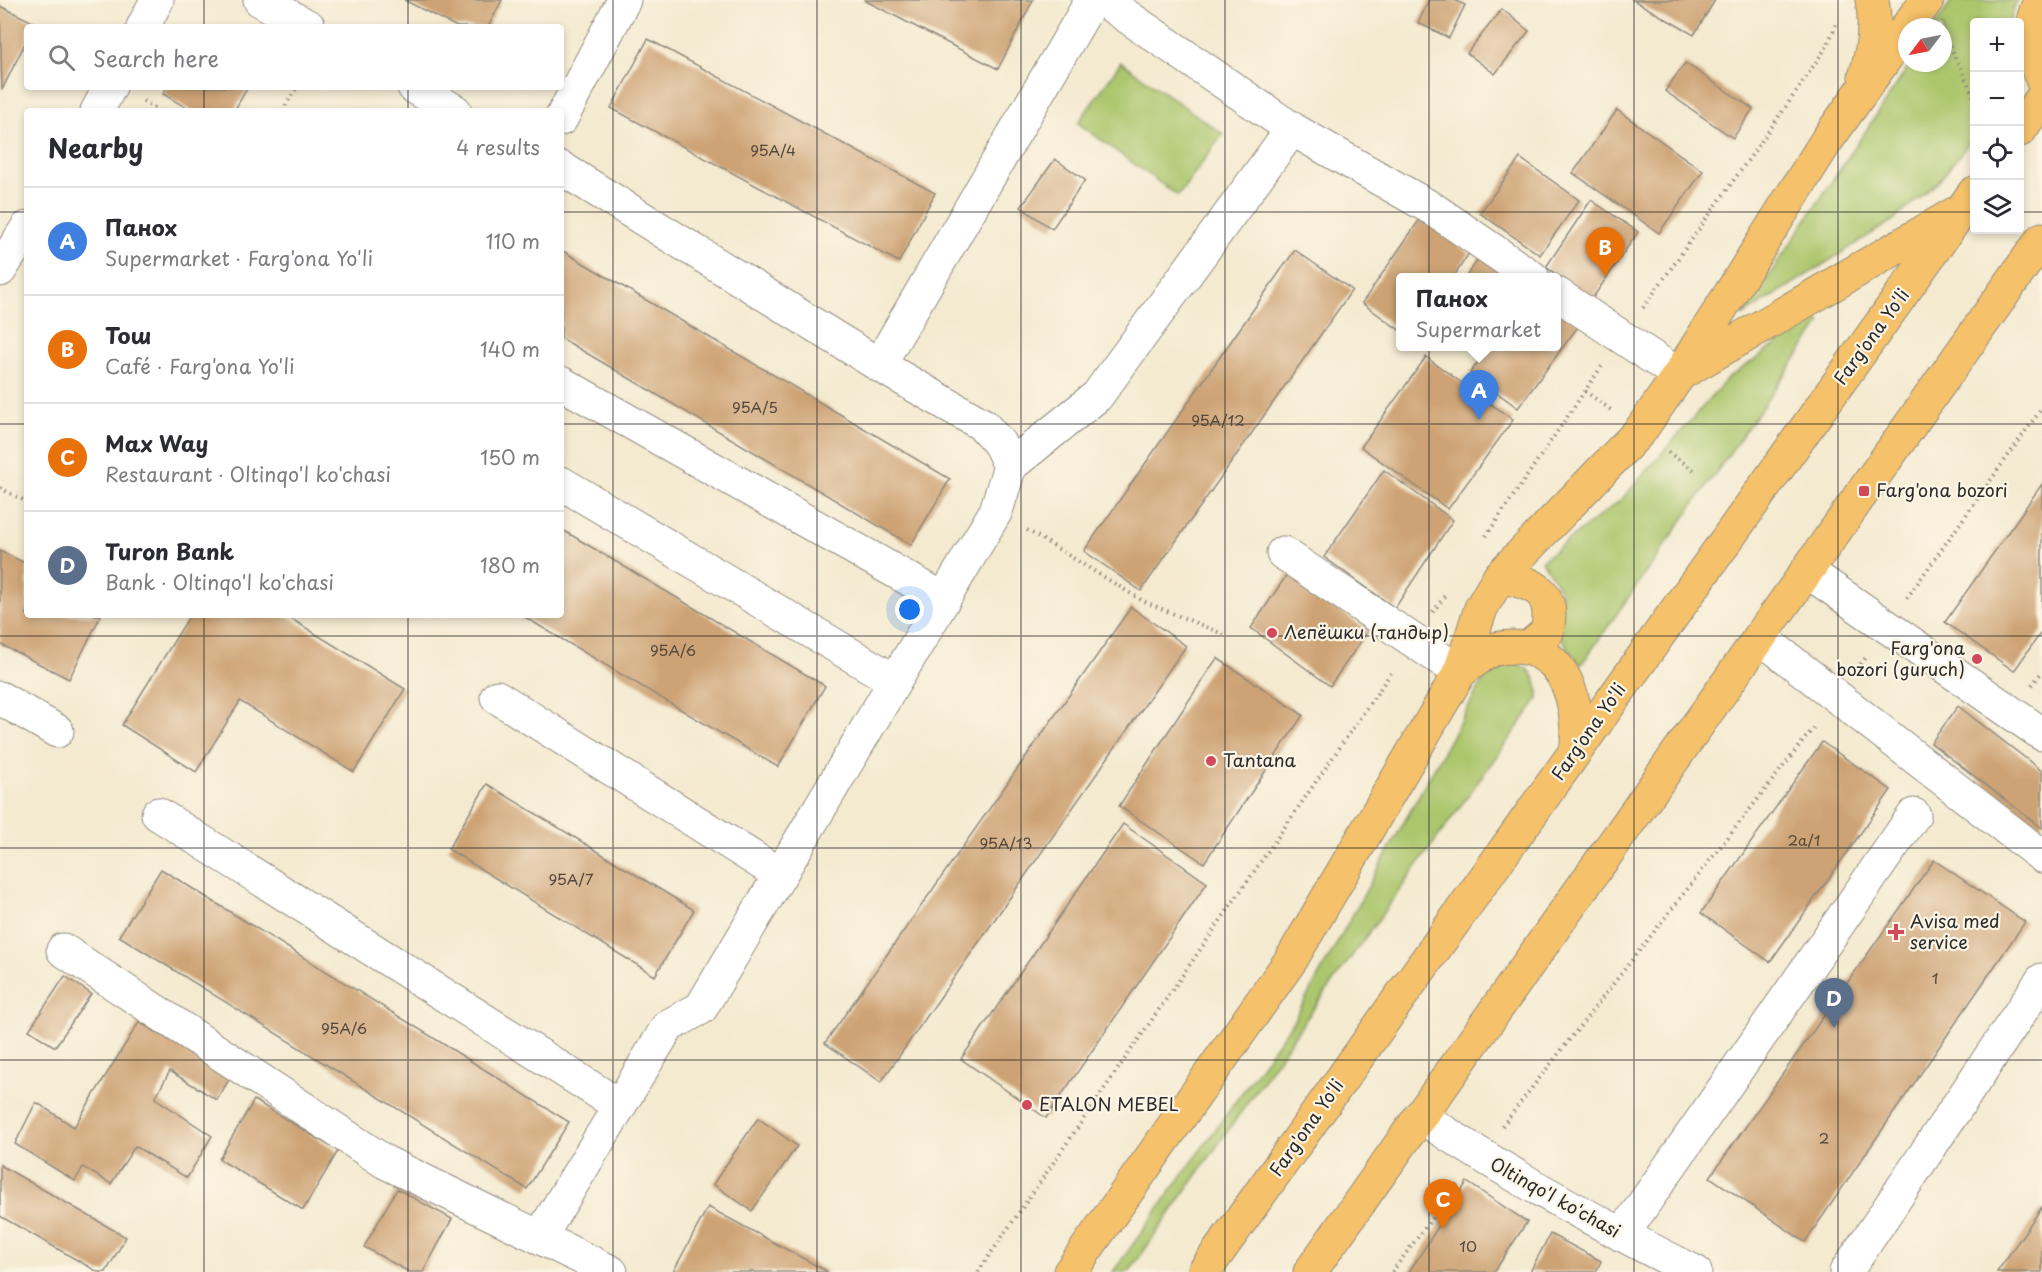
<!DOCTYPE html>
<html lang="en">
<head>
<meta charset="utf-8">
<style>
  body { margin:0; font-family:"Playpen Sans",sans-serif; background:#f7f7f7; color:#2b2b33 }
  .controls { position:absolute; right:18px; top:18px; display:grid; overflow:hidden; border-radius:6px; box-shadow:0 3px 9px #0003 }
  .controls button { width:54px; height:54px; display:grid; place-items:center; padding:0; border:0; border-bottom:2px solid #e1e1e2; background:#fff; color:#2b2b33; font:30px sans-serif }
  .compass { position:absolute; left:1898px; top:18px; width:54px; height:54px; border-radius:50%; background:#fff; box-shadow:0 3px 9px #0003; rotate:238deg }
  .you { position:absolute; left:910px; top:610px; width:21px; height:21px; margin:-15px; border:4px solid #fff; border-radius:50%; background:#1a73e8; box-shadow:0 0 0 9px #1a73e833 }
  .badge { display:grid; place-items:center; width:39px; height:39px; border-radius:50%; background:#d1495b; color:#fff; font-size:20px; font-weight:700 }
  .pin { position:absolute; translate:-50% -50px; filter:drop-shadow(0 2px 3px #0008) }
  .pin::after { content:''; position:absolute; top:32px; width:21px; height:18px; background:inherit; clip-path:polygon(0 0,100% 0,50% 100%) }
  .popup { position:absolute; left:1396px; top:273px; width:165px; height:78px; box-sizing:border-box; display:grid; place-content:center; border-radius:6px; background:#fff; filter:drop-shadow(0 2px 4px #0005); font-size:20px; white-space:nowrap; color:#7c7c81 }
  .popup b { font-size:22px; color:#2b2b33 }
  .popup::after { content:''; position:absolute; left:50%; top:100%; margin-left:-12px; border:12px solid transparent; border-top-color:#fff }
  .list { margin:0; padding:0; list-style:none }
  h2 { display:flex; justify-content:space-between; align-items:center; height:78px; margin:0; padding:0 24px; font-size:26px }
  h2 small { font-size:20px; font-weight:400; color:#7c7c81 }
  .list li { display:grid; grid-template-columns:39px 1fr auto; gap:18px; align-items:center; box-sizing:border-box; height:108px; padding:0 24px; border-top:2px solid #e1e1e2 }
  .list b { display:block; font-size:22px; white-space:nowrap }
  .list p { margin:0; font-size:20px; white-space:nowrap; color:#7c7c81 }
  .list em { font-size:20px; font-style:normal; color:#7c7c81 }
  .icon { flex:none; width:33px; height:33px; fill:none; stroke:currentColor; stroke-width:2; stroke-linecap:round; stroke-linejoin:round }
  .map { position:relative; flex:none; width:2042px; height:1272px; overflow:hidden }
  .search { position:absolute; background:#fff; box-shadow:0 3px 9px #0003; left:24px; top:24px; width:540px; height:66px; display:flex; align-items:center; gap:15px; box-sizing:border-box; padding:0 21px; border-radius:6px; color:#7c7c81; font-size:22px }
  .panel { position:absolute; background:#fff; box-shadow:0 3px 9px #0003; left:24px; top:108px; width:540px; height:510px; border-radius:6px }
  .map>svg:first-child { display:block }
  .grass { fill:#abc66c; stroke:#6b784c; stroke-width:1.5 }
  .building { fill:#cda374 }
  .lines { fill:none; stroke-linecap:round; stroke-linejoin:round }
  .minor-casing { stroke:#908a7e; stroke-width:35 }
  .major-casing { stroke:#908a7e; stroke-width:35 }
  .path { stroke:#908a7e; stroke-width:4; stroke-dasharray:1.5 4.5; stroke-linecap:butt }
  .minor { stroke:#fff; stroke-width:33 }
  .major { stroke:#f5c16b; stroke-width:33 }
  .grid { fill:none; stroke:#2b2b2b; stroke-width:1.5; stroke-opacity:0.55 }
  .poi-dot { fill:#d1495b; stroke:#fcf5e5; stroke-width:2 }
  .labels { text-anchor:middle; stroke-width:4.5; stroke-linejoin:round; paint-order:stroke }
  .number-label { font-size:15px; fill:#54493d }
  .street-label { font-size:18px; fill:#2b2b2b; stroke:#fcf5e5 }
  .poi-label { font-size:18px; fill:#2b2b2b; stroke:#fcf5e5; text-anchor:start }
</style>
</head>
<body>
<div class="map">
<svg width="2042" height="1272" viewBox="0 0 2042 1272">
  <rect width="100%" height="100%" fill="#fcf5e5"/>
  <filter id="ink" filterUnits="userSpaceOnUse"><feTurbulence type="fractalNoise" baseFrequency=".0167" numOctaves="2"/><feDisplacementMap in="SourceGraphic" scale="12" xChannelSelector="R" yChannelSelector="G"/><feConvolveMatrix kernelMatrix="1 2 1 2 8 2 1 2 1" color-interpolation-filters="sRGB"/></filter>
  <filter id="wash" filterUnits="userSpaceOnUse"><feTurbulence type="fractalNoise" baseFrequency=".008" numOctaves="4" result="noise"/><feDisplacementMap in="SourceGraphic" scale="24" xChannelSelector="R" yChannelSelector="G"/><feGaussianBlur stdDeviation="1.35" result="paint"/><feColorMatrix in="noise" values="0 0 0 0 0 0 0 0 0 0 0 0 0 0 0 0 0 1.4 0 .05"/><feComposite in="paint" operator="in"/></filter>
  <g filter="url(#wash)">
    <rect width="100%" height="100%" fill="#f4ead0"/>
    <g class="grass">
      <polygon points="1952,0 2017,0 2010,22 1974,22 1974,136 1939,181 1895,219 1742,316 1911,63 1943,63 1943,27 1934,27"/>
      <polygon points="1121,62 1223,134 1178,196 1078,123"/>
      <path d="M1814 318 1821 323 1581 665 1556 631C1565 593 1564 592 1541 561L1622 499 1727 379Z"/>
      <path d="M1511 662C1531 666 1539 679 1538 699L1304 1022 1129 1272H1113L1294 1020 1491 666Z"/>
    </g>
    <g id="blocks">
      <g class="building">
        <polygon points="404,0 502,0 488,27 457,27"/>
        <polygon points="864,0 1033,0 998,69"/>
        <polygon points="1429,0 1455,0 1465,5 1449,38 1418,23"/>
        <polygon points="1633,0 1715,0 1694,35"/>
        <polygon points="0,6 35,23 33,27 27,27 27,39 2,90"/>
        <polygon points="1502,9 1529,31 1495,74 1467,53"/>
        <polygon points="648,39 935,193 899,262 611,108"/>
        <polygon points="1685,63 1753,109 1733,138 1665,91"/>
        <polygon points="167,87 248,87 234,111 192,111 163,94"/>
        <polygon points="1617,110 1703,171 1659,233 1573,173"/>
        <polygon points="1520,158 1579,200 1540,255 1480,213"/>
        <polygon points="1055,159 1085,180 1052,229 1021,207"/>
        <polygon points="1591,200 1638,232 1592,299 1546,267"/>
        <polygon points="1420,219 1469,253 1453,278 1401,278 1401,331 1362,303"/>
        <polygon points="561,250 950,479 911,545 561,338"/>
        <polygon points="1295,250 1352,290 1141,591 1084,551"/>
        <polygon points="1481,255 1511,278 1465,278"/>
        <polygon points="1557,307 1580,324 1518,408 1470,373 1490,346 1557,346"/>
        <polygon points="1426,357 1513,420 1448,509 1361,447"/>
        <polygon points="1384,470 1453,520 1395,608 1324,557"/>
        <polygon points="2042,484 2042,631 2014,671 1945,622"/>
        <polygon points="561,529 825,686 778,767 521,615 561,615"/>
        <polygon points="0,551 27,564 27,615 101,615 69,679 0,644"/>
        <polygon points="1288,573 1368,631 1330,686 1251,628"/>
        <polygon points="1131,607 1186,646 881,1082 825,1043"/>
        <polygon points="190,615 285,615 405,689 354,772 240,701 196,772 122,725"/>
        <polygon points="1217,658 1303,715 1204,863 1119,806"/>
        <polygon points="1958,706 2042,771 2042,828 1931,743"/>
        <polygon points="1822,742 1891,790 1770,962 1701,913"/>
        <polygon points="487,784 694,910 655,976 448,849"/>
        <polygon points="1123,824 1207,883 1046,1118 961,1059"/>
        <polygon points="1934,860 2025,922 1805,1242 1710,1177"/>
        <polygon points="161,869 569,1122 527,1189 119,936"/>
        <polygon points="65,976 91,994 55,1047 29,1030"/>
        <polygon points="139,1022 231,1076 217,1100 170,1071 155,1098 212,1136 187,1178 135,1146 111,1184 83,1167 75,1181 15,1144 36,1102 74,1127"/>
        <polygon points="254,1100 338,1151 303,1210 219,1159"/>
        <polygon points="758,1118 797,1146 752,1211 713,1184"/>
        <polygon points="0,1165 126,1237 106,1272 98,1272 0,1216"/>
        <polygon points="1467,1182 1527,1222 1494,1272 1409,1272"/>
        <polygon points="397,1189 452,1219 423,1272 409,1272 364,1247"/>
        <polygon points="708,1207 808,1261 828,1272 673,1272"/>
        <polygon points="2042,1207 2042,1272 1997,1272"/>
        <polygon points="1550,1234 1601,1261 1596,1272 1530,1272"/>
      </g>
    </g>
  </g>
  <g filter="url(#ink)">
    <use href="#blocks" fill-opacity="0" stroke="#908a7e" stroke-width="1.5"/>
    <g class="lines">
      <defs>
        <g id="minor">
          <polyline points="260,0 309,27"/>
          <polyline points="1103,0 1292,129 1433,209 1533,278"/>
          <polyline points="143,27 157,0"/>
          <polyline points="414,87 455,111"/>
          <polyline points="97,111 110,87"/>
          <polyline points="561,119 624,0"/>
          <polyline points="0,270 27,228"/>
          <polyline points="1557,294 1679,375"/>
          <polyline points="879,365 1092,0"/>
          <polyline points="561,383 944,599"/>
          <polyline points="1010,466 1097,396 1292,129"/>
          <polyline points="561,483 895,681"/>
          <polyline points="1283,553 1460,672"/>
          <polyline points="1807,571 2042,734"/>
          <polyline points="1760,637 2042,856"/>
          <polyline points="497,697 779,874"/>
          <polyline points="0,698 57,731"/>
          <polyline points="158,814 620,1106"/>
          <polyline points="63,950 385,1162 611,1272"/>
          <path d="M1420 1116C1508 1175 1601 1225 1695 1272"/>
          <polyline points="1622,1235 1914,815"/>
          <polyline points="540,1237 668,1026 701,1008 996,511 1010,466 999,443 983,425 879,365 561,168"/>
          <polyline points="1846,1272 2042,980"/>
        </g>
        <g id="major">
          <path d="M2041 0C2027 24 2030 54 2042 79"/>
          <polyline points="1907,27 1927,0"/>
          <path d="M1865 77C1873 52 1877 26 1872 0"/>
          <polyline points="2020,130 2042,98"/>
          <polyline points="1685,371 1954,214"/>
          <path d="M1500 576C1534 583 1556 591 1547 632L1529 647"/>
          <path d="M1460 672C1470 665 1484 652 1495 649 1562 635 1579 696 1577 749"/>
          <polyline points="1070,1272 1291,960 1460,672 1481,608 1500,576 1640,431 1679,375 1827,140 1907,28"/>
          <polyline points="1204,1272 1974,193"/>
          <polyline points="1310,1272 2042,239"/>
        </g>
      </defs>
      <use href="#minor" class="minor-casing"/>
      <use href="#major" class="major-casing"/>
      <g class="path">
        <polyline points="1945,35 1974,97"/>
        <polyline points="143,101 160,111"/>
        <polyline points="282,111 297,87"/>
        <polyline points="1643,308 1785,108 1827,46 1837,22"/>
        <polyline points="1585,391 1611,410"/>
        <polyline points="1668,452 1694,470"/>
        <polyline points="0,488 27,502"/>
        <polyline points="1027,530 1143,601 1225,635"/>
        <polyline points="1486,536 1602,366"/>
        <polyline points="1907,598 2042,408"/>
        <polyline points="1433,612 1446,594"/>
        <polyline points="1857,669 1867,656"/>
        <polyline points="2032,685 2042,672"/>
        <polyline points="1502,1126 1815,726"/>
        <polyline points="978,1272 1393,670"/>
        <polyline points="1392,1272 1459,1182"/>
      </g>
      <use href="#minor" class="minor"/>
      <use href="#major" class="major"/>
    </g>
  </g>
  <path class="grid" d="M204 0V27M408 0V27M613 0V1272M817 0V1272M1021 0V1272M1225 0V1272M1429 0V1272M1634 0V1272M1838 0V1272M204 87V111M408 87V111M0 212H27M561 212H1974M2020 212H2042M0 424H27M561 424H2042M204 615V1272M408 615V1272M0 636H2042M0 848H2042M0 1060H2042"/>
  <g class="poi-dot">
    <rect x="1858" y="485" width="12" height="12" rx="3"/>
    <circle cx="1272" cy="633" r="6"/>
    <circle cx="1977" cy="659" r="6"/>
    <circle cx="1211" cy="761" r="6"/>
    <path d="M1893 923h6v6h6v6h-6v6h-6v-6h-6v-6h6z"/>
    <circle cx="1027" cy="1105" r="6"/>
  </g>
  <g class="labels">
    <g class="number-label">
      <text x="773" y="156">95A/4</text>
      <text x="755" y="413">95A/5</text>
      <text x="1218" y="426">95A/12</text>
      <text x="673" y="656">95A/6</text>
      <text x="1804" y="846">2a/1</text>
      <text x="1006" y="849">95A/13</text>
      <text x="571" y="885">95A/7</text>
      <text x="1935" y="984">1</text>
      <text x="344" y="1034">95A/6</text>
      <text x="1824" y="1144">2</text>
      <text x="1468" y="1252">10</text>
    </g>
    <g class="street-label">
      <text transform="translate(1872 337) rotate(-54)" y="6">Farg'ona Yo'li</text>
      <text transform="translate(1589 732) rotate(-55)" y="6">Farg'ona Yo'li</text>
      <text transform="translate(1307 1128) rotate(-55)" y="6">Farg'ona Yo'li</text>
      <text transform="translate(1555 1198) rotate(29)" y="6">Oltinqo'l ko'chasi</text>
    </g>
    <g class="poi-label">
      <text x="1876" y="497">Farg'ona bozori</text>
      <text x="1284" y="639">Лепёшки (тандыр)</text>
      <text x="1965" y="655" text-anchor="end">Farg'ona<tspan x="1965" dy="21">bozori (guruch)</tspan></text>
      <text x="1223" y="767">Tantana</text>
      <text x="1910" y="928">Avisa med<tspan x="1910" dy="21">service</tspan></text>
      <text x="1039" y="1111">ETALON MEBEL</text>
    </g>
  </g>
</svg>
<div class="controls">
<button>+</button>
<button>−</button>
<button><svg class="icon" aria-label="locate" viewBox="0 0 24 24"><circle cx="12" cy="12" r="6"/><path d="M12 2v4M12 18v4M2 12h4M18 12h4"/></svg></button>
<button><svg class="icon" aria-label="layers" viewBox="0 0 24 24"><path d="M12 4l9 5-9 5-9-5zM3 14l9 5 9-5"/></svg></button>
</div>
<svg class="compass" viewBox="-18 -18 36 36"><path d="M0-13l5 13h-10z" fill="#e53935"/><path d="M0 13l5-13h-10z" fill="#7c7c81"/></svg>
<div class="you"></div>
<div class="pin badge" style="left:1479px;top:420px;background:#3f7fe0">A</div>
<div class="popup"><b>Панох</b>Supermarket</div>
<div class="pin badge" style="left:1605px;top:277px;background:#e8710a">B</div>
<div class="pin badge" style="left:1443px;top:1229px;background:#e8710a">C</div>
<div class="pin badge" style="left:1834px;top:1028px;background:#5c6f8a">D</div>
<div class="search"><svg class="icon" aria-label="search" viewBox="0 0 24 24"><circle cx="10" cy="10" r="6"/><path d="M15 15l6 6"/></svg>Search here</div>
<section class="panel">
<h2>Nearby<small>4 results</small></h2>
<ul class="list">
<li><span class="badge" style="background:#3f7fe0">A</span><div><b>Панох</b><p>Supermarket · Farg'ona Yo'li</p></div><em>110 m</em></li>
<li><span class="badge" style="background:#e8710a">B</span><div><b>Тош</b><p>Café · Farg'ona Yo'li</p></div><em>140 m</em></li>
<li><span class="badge" style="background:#e8710a">C</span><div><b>Max Way</b><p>Restaurant · Oltinqo'l ko'chasi</p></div><em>150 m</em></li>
<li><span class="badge" style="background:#5c6f8a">D</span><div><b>Turon Bank</b><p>Bank · Oltinqo'l ko'chasi</p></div><em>180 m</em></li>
</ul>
</section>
</div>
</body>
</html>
